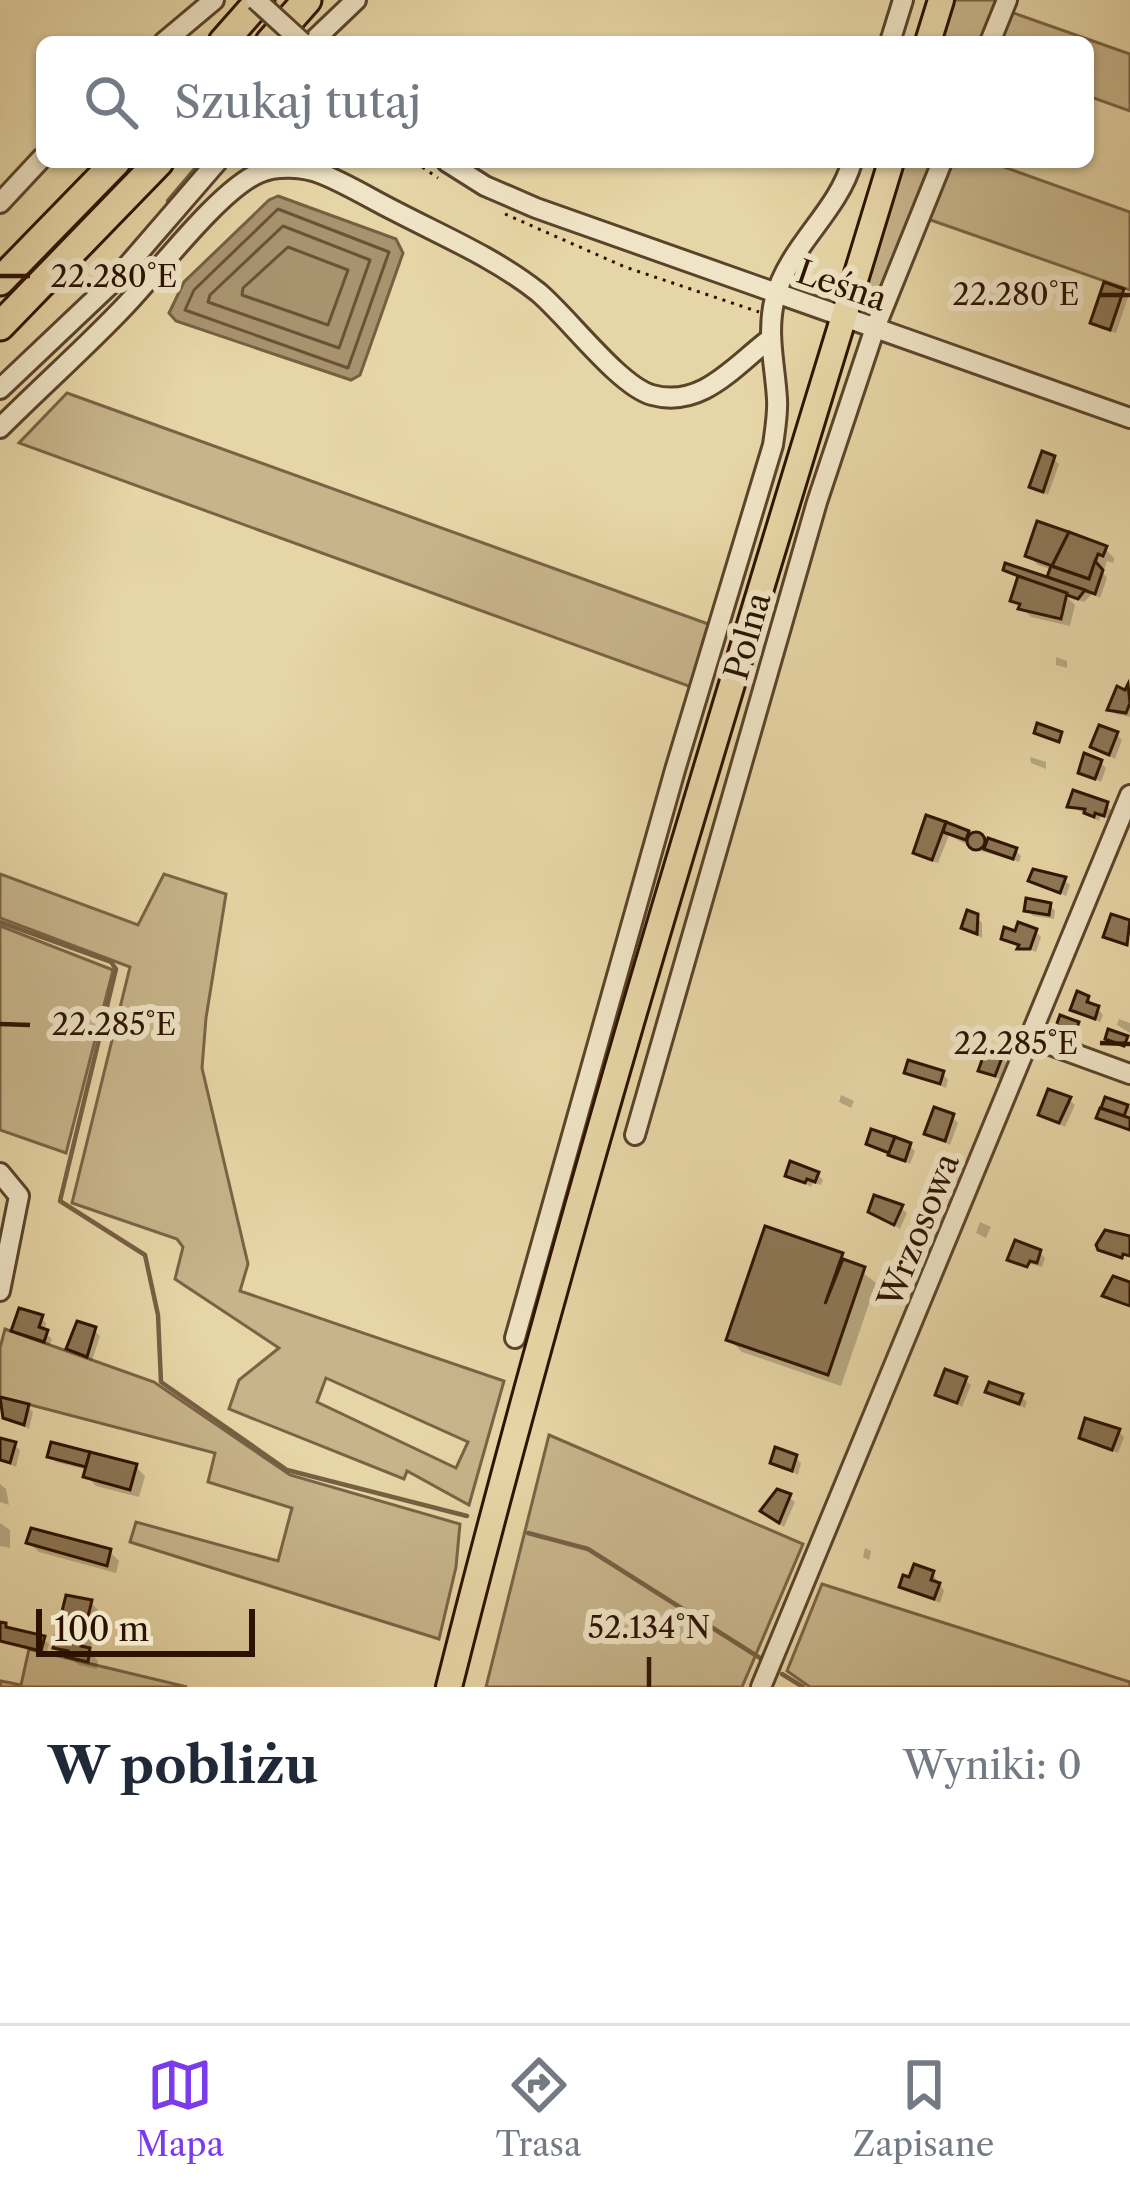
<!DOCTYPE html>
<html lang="pl">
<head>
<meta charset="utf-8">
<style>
  body { margin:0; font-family:"Libre Caslon Text",serif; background:#f6f6f7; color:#1f2937 }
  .scale { position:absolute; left:36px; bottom:30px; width:219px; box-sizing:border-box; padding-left:12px; border:6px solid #2d1200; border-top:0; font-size:33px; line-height:42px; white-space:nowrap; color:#2d1200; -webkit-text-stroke:9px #efe4c5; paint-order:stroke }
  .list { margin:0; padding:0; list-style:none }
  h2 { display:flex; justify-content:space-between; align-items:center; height:156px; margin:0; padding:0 48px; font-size:51px }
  h2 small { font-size:39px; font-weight:400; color:#747a83 }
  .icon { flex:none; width:66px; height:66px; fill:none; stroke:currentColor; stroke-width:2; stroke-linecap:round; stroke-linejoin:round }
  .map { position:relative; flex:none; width:1130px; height:1687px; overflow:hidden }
  .search { position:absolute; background:#fff; box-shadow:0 3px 9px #0004; left:36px; right:36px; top:36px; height:132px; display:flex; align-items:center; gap:30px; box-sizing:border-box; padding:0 42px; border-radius:18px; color:#747a83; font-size:45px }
  .sheet { height:336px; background:#fff }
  nav { display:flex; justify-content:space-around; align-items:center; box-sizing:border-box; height:168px; border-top:3px solid #e0e1e3; background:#fff; font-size:33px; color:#747a83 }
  nav a { display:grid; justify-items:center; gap:6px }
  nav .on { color:#7c3aed }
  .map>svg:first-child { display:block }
  .green { fill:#c7b48a; stroke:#7a6345; stroke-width:3; fill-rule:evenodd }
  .water { fill:#a7936e; stroke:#765f42; stroke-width:3 }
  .shadow { fill:#0003; fill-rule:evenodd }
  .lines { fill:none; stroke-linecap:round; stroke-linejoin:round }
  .shore { stroke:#6a5237; stroke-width:3 }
  .stream { stroke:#765f42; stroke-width:4.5 }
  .building { fill:#8d7756; stroke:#2d1200; stroke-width:3 }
  .minor-casing { stroke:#5b432a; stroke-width:24 }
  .major-casing { stroke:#2d1200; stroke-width:30 }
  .highway-casing { stroke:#2d1200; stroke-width:33 }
  .path { stroke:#2d1200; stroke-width:3; stroke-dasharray:3 6; stroke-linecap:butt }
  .minor { stroke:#efe4c5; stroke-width:18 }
  .major { stroke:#e6d5a6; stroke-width:24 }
  .highway { stroke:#e6d5a6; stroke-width:27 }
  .minor-bridge-casing { stroke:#5b432a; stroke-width:24; stroke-linecap:butt }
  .minor-bridge { stroke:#efe4c5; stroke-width:18 }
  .ticks { fill:none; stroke:#2d1200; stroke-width:4.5 }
  .labels { text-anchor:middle; stroke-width:12; stroke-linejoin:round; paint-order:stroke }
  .street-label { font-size:33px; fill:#2d1200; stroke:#efe4c5 }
  .ticks-label { font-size:30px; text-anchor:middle; fill:#2d1200; stroke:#efe4c5; stroke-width:12; stroke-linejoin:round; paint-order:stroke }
</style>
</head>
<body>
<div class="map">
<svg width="1130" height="1687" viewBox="0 0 1130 1687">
  <rect width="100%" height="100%" fill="#e6d5a6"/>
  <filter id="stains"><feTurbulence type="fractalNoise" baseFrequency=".00167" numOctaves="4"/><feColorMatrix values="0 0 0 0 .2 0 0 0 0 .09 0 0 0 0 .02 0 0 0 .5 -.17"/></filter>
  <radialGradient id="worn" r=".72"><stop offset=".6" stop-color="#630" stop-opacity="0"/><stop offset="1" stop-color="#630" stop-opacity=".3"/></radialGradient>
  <g class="green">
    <polygon points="953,0 1001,0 984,42 940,42"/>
    <polygon points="1008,11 1130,54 1130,111 1088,96 1088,42 995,42"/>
    <polygon points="903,162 936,162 872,313 866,314 860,310"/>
    <polygon points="947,162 990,162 1130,212 1130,290 925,218"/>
    <polygon points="67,393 711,625 694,688 19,443"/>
    <path d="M0 874 138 925 164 874 226 894 206 1018 202 1068 248 1264 240 1291 504 1381 469 1505 407 1471 404 1479 229 1409 239 1380 279 1348 175 1279 183 1247 177 1239 72 1203 130 967 0 918ZM326 1378 468 1442 456 1468 317 1402Z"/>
    <polygon points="0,926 113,970 66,1153 0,1130"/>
    <polygon points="5,1329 154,1382 290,1475 460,1524 456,1567 439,1639 130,1542 136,1522 278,1561 292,1508 208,1482 215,1453 0,1397 0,1348"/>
    <polygon points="549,1435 803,1544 742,1687 486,1687"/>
    <polygon points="822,1584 1130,1682 1130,1687 810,1687 787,1671"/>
    <polygon points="29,1649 187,1687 0,1687 1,1681 21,1685"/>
  </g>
  <polygon class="water" points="278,196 396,239 403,253 360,375 351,380 176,321 169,313 184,282 269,200"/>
  <g class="shadow">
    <polygon points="1122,292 1128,297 1116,333 1099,328 1094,322"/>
    <polygon points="1053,458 1059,464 1048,495 1033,486"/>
    <polygon points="1105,549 1114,558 1113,563 1107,561 1103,573 1107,578 1100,598 1092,594 1084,602 1065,595 1075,605 1070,626 1031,617 1013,600 1049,581 1053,570 1038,565 1028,556"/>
    <polygon points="1056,657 1067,661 1067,668 1056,665"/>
    <polygon points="1130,688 1130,717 1116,714 1111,709"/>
    <polygon points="1117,735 1122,740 1115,759 1093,747"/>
    <polygon points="1030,757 1046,762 1046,769 1031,763"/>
    <polygon points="1100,762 1106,768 1101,782 1081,772"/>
    <polygon points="1106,805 1112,811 1109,819 1101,816 1099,821 1070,806"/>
    <polygon points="928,819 1015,850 1021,856 1019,862 974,849 949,835 938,863 922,858 916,852"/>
    <polygon points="1032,880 1064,880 1070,885 1066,896"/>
    <polygon points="1050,905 1055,911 1054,919 1033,916 1027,910"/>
    <polygon points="976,917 982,923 982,938 964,927"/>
    <polygon points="1036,932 1041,937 1036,952 1004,938"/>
    <polygon points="1088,998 1103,1015 1100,1022 1074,1009"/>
    <polygon points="1119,1019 1130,1023 1130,1033 1117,1025"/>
    <polygon points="1001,1058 1007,1063 1001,1080 981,1070"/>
    <polygon points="908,1072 943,1074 948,1080 946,1088"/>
    <polygon points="841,1095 854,1101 851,1108 839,1102"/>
    <polygon points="1069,1100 1075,1105 1065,1127 1041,1115"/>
    <polygon points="1107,1101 1130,1107 1130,1132 1099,1117"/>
    <polygon points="952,1117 958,1123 950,1145 928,1134"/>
    <polygon points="869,1144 909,1146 915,1151 910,1164"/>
    <polygon points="817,1174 823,1180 821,1185 813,1183 811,1187 789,1175"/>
    <polygon points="901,1208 907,1213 900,1229 871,1211"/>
    <polygon points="980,1222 991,1227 986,1238 976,1233"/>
    <polygon points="1039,1252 1045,1258 1042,1267 1013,1259"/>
    <path d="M842 1256 876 1283 841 1386 742 1352 729 1339ZM829 1285 837 1288 822 1319Z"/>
    <polygon points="41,1318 46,1323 44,1332 52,1339 49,1346 14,1330"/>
    <polygon points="94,1330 100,1336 92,1361 69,1349"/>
    <polygon points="965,1380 971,1385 962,1407 939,1394"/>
    <polygon points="989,1392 1021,1397 1027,1402 1025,1408"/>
    <polygon points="1,1401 27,1406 33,1412 29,1429 6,1417 0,1409"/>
    <polygon points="1118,1431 1124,1437 1118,1453 1082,1437"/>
    <polygon points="14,1445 20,1450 16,1467 0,1460 0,1448"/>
    <polygon points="51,1456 135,1466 145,1476 139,1497 96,1486 87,1476 88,1470 56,1462"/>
    <polygon points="796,1458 801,1463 798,1475 773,1462"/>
    <polygon points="0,1484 6,1489 9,1505 0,1502"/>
    <polygon points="789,1497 795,1502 784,1527 768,1517"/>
    <polygon points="0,1523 10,1530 10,1548 0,1546"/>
    <polygon points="29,1543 110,1552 119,1561 116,1573 39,1552"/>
    <polygon points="865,1548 871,1551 869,1560 863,1557"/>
    <polygon points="933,1574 944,1591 940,1603 902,1586"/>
    <polygon points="90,1602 100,1612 90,1652 98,1661 97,1669 79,1665 57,1647"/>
    <polygon points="0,1625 43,1639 49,1644 46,1655 1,1643"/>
  </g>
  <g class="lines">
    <g class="shore">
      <polygon points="278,209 389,252 348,368 185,310 194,290"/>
      <polygon points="283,226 370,260 339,348 208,302 210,295"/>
      <polygon points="288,247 348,270 328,325 242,295 243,288"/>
    </g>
    <g class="stream">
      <polyline points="168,201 201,162"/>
      <polyline points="0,922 111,962 116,969 60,1201 145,1255 158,1315 161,1382 287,1470 467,1516"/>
      <polyline points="528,1533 588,1549 760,1658"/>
      <polyline points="782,1674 803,1687"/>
    </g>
  </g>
  <g class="building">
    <polygon points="1104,282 1124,289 1110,330 1090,323"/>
    <polygon points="1042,451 1055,456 1043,492 1029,487"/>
    <polygon points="1037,521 1069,532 1052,566 1025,556"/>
    <polygon points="1069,532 1107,546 1103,556 1098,554 1089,579 1052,566"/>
    <polygon points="1095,561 1103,570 1095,594 1047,577 1051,566 1089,579"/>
    <polygon points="1005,563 1047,577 1085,590 1078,599 1067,595 1003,570"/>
    <polygon points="1018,576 1067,593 1061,619 1018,609 1020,604 1010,601"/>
    <polygon points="1128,684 1130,703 1126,713 1107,710 1117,686 1125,690"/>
    <polygon points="1037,723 1062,732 1059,742 1034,733"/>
    <polygon points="1099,725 1118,732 1109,755 1090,747"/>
    <polygon points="1084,753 1102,760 1095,779 1078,773"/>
    <polygon points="1073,790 1108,802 1104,816 1095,813 1094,817 1084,813 1085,809 1067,807"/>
    <polygon points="926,815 946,822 932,860 913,853"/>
    <polygon points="946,822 969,831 966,840 943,832"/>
    <circle cx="976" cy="841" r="9"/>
    <polygon points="988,838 1017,848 1013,859 984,849"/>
    <polygon points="1033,869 1066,877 1060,893 1028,881"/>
    <polygon points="1026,898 1051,903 1049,915 1024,911"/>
    <polygon points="967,910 978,914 977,934 961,928"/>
    <polygon points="1111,914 1130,920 1127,945 1103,937"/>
    <polygon points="1018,922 1037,929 1030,949 1017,949 1019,945 1001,939 1004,927 1015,931"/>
    <polygon points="1077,991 1089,996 1087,1002 1099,1006 1095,1019 1070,1010"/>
    <polygon points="1060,1015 1079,1022 1075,1033 1069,1031 1068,1035 1056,1026"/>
    <polygon points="1108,1029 1128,1036 1124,1046 1105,1039"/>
    <polygon points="986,1049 1003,1055 995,1076 978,1071"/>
    <polygon points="908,1060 944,1071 940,1084 904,1073"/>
    <polygon points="1048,1089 1071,1097 1059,1123 1038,1115"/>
    <polygon points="1105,1097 1128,1105 1124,1116 1101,1108"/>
    <polygon points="934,1107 954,1114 945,1141 924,1134"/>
    <polygon points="1100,1108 1130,1118 1130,1130 1096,1118"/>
    <polygon points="871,1129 895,1137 889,1153 866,1144"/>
    <polygon points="895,1137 911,1143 905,1161 888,1155"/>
    <polygon points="790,1161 819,1172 815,1182 807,1179 805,1183 785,1176"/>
    <polygon points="874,1195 903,1205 894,1225 868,1212"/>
    <polygon points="765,1226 843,1253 825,1304 843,1259 865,1267 828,1375 726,1340"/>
    <polygon points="1105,1230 1130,1236 1130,1256 1123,1254 1122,1258 1098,1250 1096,1245"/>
    <polygon points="1015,1240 1041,1250 1037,1263 1030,1261 1027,1267 1007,1260"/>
    <polygon points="1113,1276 1130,1282 1130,1306 1102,1296"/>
    <polygon points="19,1308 43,1315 39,1327 48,1330 44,1342 11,1331"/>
    <polygon points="77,1321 96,1327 87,1357 66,1349"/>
    <polygon points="945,1369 967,1377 957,1403 935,1395"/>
    <polygon points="989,1382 1023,1394 1019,1404 985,1392"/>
    <polygon points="0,1397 29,1404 24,1425 3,1418"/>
    <polygon points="1085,1418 1120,1429 1112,1450 1079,1438"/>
    <polygon points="0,1438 16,1442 10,1463 0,1460"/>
    <polygon points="51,1442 90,1452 86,1467 47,1457"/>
    <polygon points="775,1447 797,1455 792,1471 770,1463"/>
    <polygon points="90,1452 137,1464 130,1490 83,1477"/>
    <polygon points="777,1489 791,1494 779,1523 760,1511"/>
    <polygon points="31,1528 111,1549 107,1566 26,1543"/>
    <polygon points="914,1564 934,1571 931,1580 940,1583 934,1599 899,1587 903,1575 909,1577"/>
    <polygon points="66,1595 92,1600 81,1646 90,1648 88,1662 66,1657 68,1651 53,1648"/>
    <polygon points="0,1622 6,1623 6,1627 45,1636 41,1651 0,1641"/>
  </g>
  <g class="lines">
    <defs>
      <g id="minor">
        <polyline points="164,42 214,0"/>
        <polyline points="312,42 356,0"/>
        <polyline points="890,42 903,0"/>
        <polyline points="990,42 1007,0"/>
        <polyline points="447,162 485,186 536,208 1130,418"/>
        <polyline points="0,203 42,158"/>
        <polyline points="0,389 115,280 217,162"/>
        <path d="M0 428C41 387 84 349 124 307 157 273 219 190 259 173 277 165 304 167 322 174 347 184 371 199 395 211 443 236 495 258 538 292 568 317 619 386 652 395 702 409 735 365 770 339"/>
        <polyline points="1031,1038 1130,1074"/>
        <polyline points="635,1135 817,502 875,328 942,162"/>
        <polyline points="0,1173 19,1196 0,1291"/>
        <path d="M515 1338 675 770 773 445C775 430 778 414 777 399 775 364 766 333 775 298 789 246 837 213 852 162"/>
        <polyline points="761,1687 1130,795"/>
      </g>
      <g id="major">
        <polyline points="928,42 941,0"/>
        <path d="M449 1687C578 1174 737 668 891 162"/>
      </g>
      <g id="highway">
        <polyline points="223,42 260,0"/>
        <polyline points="270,42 307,0"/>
        <polyline points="0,281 116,162"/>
        <polyline points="0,326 159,162"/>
      </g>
    </defs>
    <use href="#minor" class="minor-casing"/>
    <use href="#major" class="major-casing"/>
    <use href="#highway" class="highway-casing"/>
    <g class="path">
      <polyline points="415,162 438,178"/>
      <polyline points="505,214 625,267 759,312"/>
    </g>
    <use href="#minor" class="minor"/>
    <use href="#major" class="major"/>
    <use href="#highway" class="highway"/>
    <defs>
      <polyline id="minor-bridge" points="256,0 302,42"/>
    </defs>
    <use href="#minor-bridge" class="minor-bridge-casing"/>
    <use href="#minor-bridge" class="minor-bridge"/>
  </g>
  <path class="ticks" d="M0 276H30M1100 295H1130M0 1024 30 1025M1100 1043 1130 1044M649 1687V1657"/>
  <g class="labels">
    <g class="street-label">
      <text transform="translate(842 285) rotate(19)" y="12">Leśna</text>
      <text transform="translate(747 636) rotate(-74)" y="12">Polna</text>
      <text transform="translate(918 1230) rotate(-68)" y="12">Wrzosowa</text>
    </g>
  </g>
  <g class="ticks-label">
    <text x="114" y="287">22.280°E</text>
    <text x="1016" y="305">22.280°E</text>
    <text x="114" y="1035">22.285°E</text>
    <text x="1016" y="1054">22.285°E</text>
    <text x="649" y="1638">52.134°N</text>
  </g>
  <rect width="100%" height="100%" filter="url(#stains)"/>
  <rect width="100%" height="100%" fill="url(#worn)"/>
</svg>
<div class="scale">100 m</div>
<div class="search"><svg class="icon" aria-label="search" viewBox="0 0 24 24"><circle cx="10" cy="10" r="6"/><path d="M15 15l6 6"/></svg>Szukaj tutaj</div>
</div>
<section class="sheet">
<h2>W pobliżu<small>Wyniki: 0</small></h2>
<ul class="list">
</ul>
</section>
<nav>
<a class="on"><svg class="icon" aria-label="map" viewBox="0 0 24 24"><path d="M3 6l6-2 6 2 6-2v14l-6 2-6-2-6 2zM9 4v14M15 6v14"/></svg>Mapa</a>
<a><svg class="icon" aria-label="directions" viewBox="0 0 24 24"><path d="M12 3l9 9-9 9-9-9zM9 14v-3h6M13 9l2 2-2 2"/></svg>Trasa</a>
<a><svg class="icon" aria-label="saved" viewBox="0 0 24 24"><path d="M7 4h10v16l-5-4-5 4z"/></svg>Zapisane</a>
</nav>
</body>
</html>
